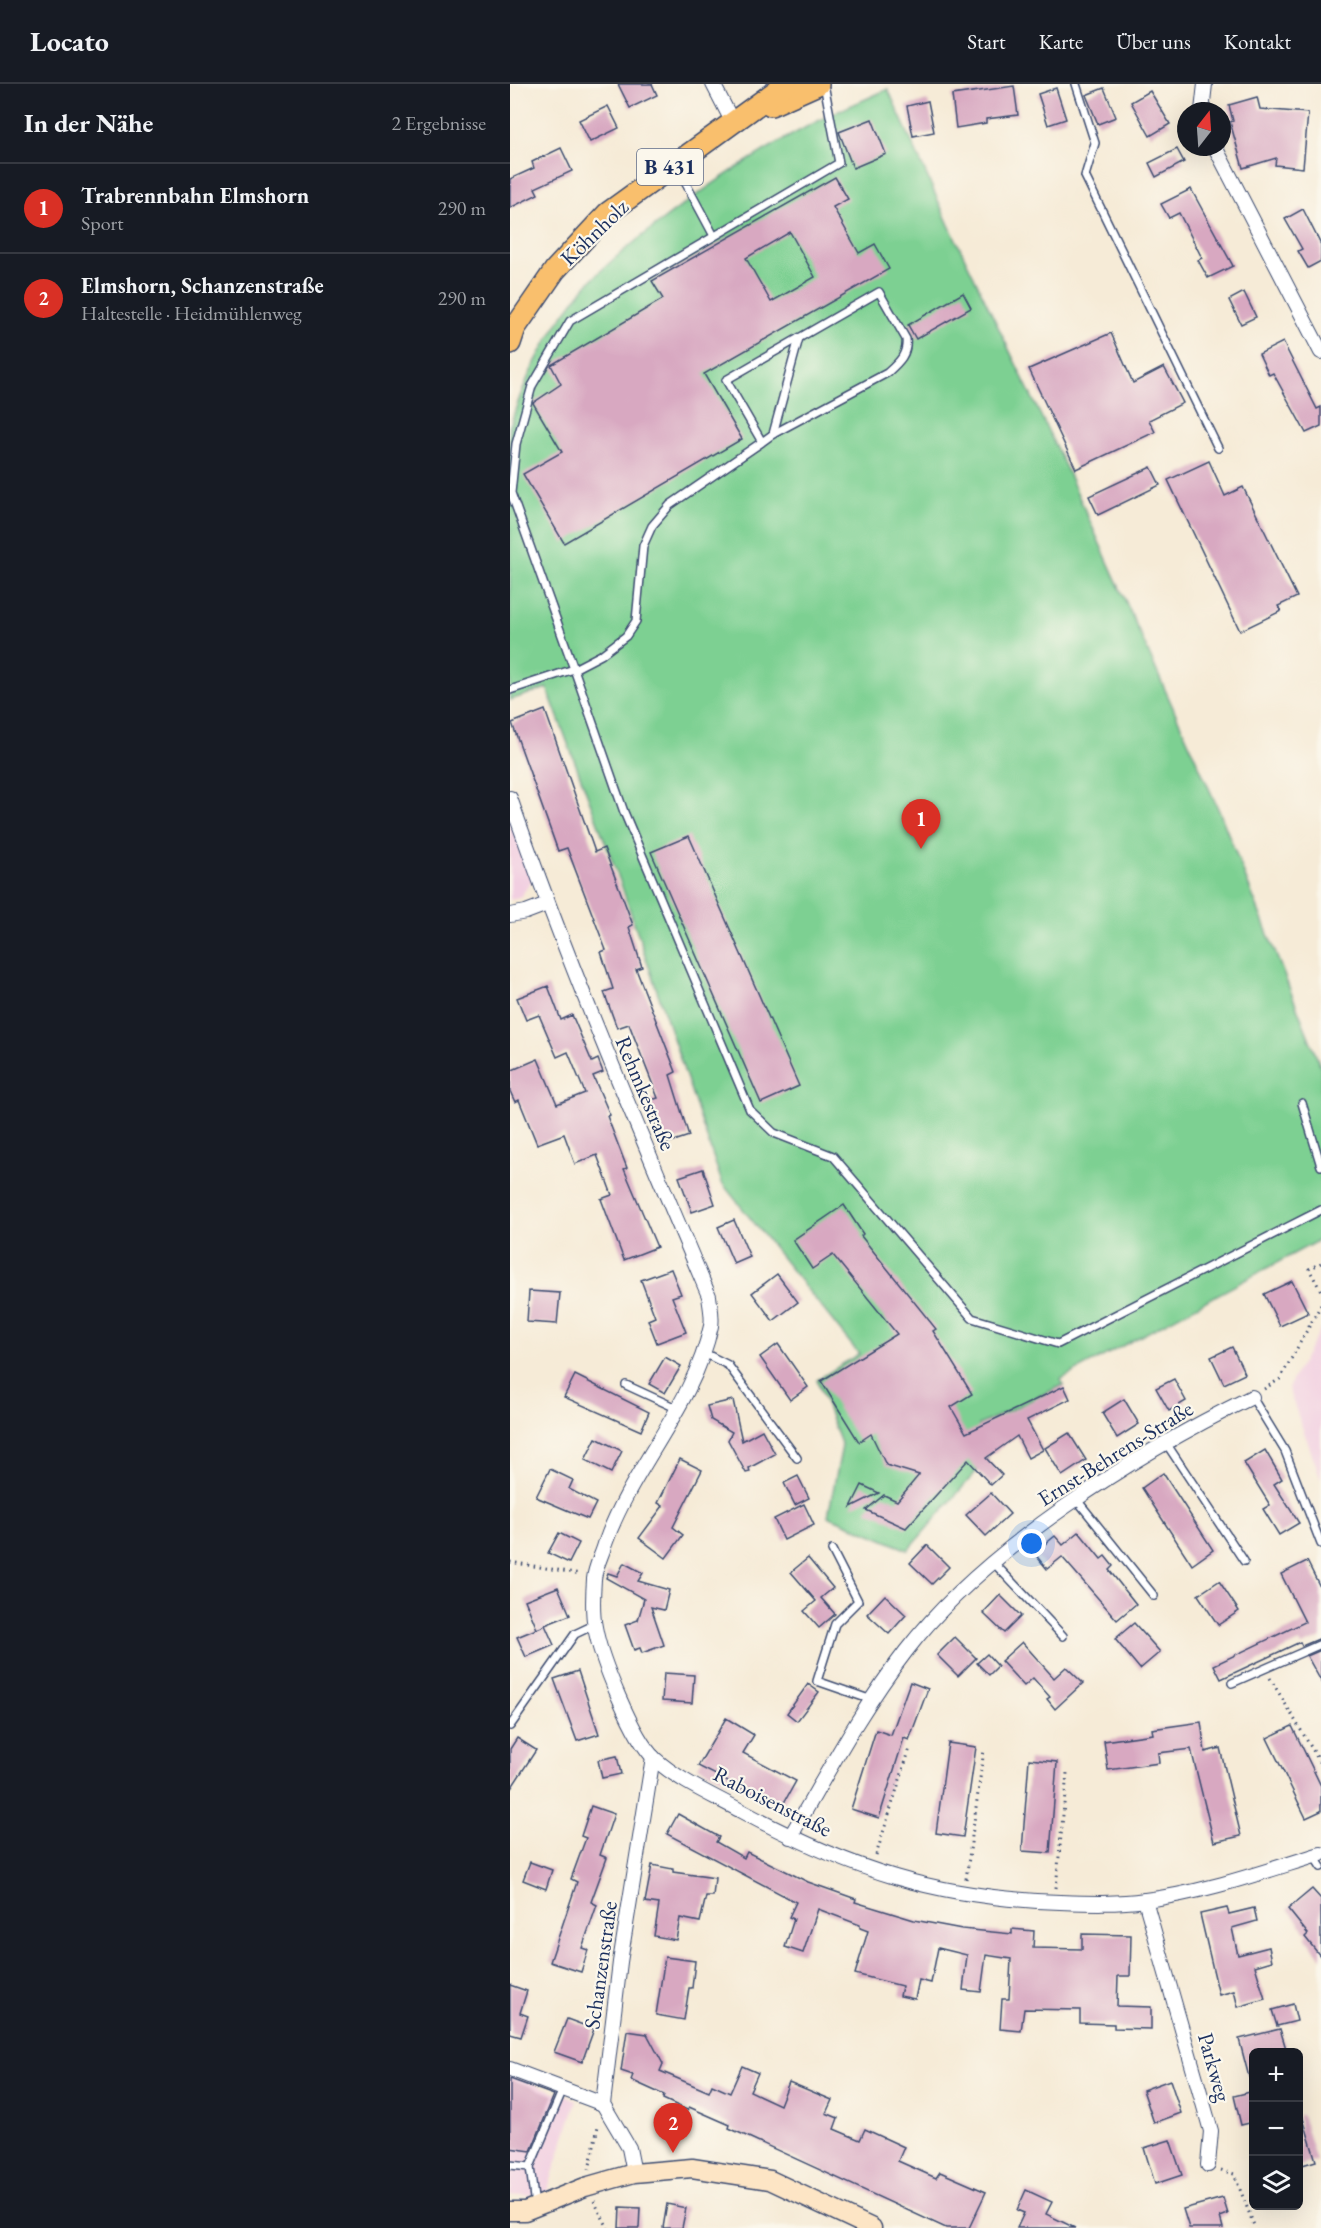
<!DOCTYPE html>
<html lang="de">
<head>
<meta charset="utf-8">
<style>
  body { margin:0; font-family:"EB Garamond",serif; background:#242831; color:#f1f3f6 }
  .controls { position:absolute; right:18px; bottom:18px; display:grid; overflow:hidden; border-radius:9px; box-shadow:0 6px 24px #0002 }
  .controls button { width:54px; height:54px; display:grid; place-items:center; padding:0; border:0; border-bottom:2px solid #363941; background:#171b24; color:#f1f3f6; font:30px sans-serif }
  .compass { position:absolute; left:667px; top:18px; width:54px; height:54px; border-radius:50%; background:#171b24; box-shadow:0 6px 24px #0002; rotate:17deg }
  .you { position:absolute; left:522px; top:1460px; width:21px; height:21px; margin:-15px; border:4px solid #fff; border-radius:50%; background:#1a73e8; box-shadow:0 0 0 9px #1a73e833 }
  .badge { display:grid; place-items:center; width:39px; height:39px; border-radius:50%; background:#d93025; color:#fff; font-size:20px; font-weight:700 }
  .pin { position:absolute; translate:-50% -50px; filter:drop-shadow(0 2px 3px #0008) }
  .pin::after { content:''; position:absolute; top:32px; width:21px; height:18px; background:inherit; clip-path:polygon(0 0,100% 0,50% 100%) }
  .list { margin:0; padding:0; list-style:none }
  h2 { display:flex; justify-content:space-between; align-items:center; height:78px; margin:0; padding:0 24px; font-size:26px }
  h2 small { font-size:20px; font-weight:400; color:#9ea1a6 }
  .list li { display:grid; grid-template-columns:39px 1fr auto; gap:18px; align-items:center; box-sizing:border-box; height:90px; padding:0 24px; border-top:2px solid #363941 }
  .list b { display:block; font-size:22px; white-space:nowrap }
  .list p { margin:0; font-size:20px; white-space:nowrap; color:#9ea1a6 }
  .list em { font-size:20px; font-style:normal; color:#9ea1a6 }
  .icon { flex:none; width:33px; height:33px; fill:none; stroke:currentColor; stroke-width:2; stroke-linecap:round; stroke-linejoin:round }
  .map { position:relative; flex:none; width:811px; height:2144px; overflow:hidden }
  header { display:flex; align-items:center; gap:36px; box-sizing:border-box; height:84px; padding:0 30px; background:#171b24; border-bottom:2px solid #363941 }
  header strong { font-size:28px }
  nav { display:flex; gap:33px; margin-inline-start:auto; font-size:21px }
  main { display:flex }
  aside { flex:1; background:#171b24 }
  .map>svg:first-child { display:block }
  .built { fill:#f2cfe1 }
  .green { fill:#7dd092; stroke:#4c8078; stroke-width:1.5 }
  .building { fill:#d8a8c1; fill-rule:evenodd }
  .lines { fill:none; stroke-linecap:round; stroke-linejoin:round }
  .lane-casing { stroke:#3c4b70; stroke-width:10 }
  .street-casing { stroke:#3c4b70; stroke-width:16 }
  .secondary-casing { stroke:#3c4b70; stroke-width:21 }
  .primary-casing { stroke:#3c4b70; stroke-width:24 }
  .path { stroke:#3c4b70; stroke-width:3; stroke-dasharray:1.5 4.5; stroke-linecap:butt }
  .lane { stroke:#fff; stroke-width:7 }
  .street { stroke:#fff; stroke-width:14 }
  .secondary { stroke:#fde5c5; stroke-width:18 }
  .primary { stroke:#f9bf6d; stroke-width:21 }
  .labels { text-anchor:middle; stroke-width:4.5; stroke-linejoin:round; paint-order:stroke }
  .shield { fill:#fbf7ec; stroke:#5e6b89; stroke-width:1.5 }
  .shield-label { font-size:21px; font-weight:bold; fill:#1b2f5e }
  .street-label { font-size:22px; fill:#1b2f5e; stroke:#fbf7ec }
</style>
</head>
<body>
<header>
<strong>Locato</strong>
<nav><a>Start</a><a>Karte</a><a>Über uns</a><a>Kontakt</a></nav>
</header>
<main>
<aside>
<h2>In der Nähe<small>2 Ergebnisse</small></h2>
<ul class="list">
<li><span class="badge">1</span><div><b>Trabrennbahn Elmshorn</b><p>Sport</p></div><em>290 m</em></li>
<li><span class="badge">2</span><div><b>Elmshorn, Schanzenstraße</b><p>Haltestelle · Heidmühlenweg</p></div><em>290 m</em></li>
</ul>
</aside>
<div class="map">
<svg width="811" height="2144" viewBox="0 0 811 2144">
  <rect width="100%" height="100%" fill="#fbf7ec"/>
  <filter id="ink" filterUnits="userSpaceOnUse"><feTurbulence type="fractalNoise" baseFrequency=".0167" numOctaves="2"/><feDisplacementMap in="SourceGraphic" scale="12" xChannelSelector="R" yChannelSelector="G"/><feConvolveMatrix kernelMatrix="1 2 1 2 8 2 1 2 1" color-interpolation-filters="sRGB"/></filter>
  <filter id="wash" filterUnits="userSpaceOnUse"><feTurbulence type="fractalNoise" baseFrequency=".008" numOctaves="4" result="noise"/><feDisplacementMap in="SourceGraphic" scale="24" xChannelSelector="R" yChannelSelector="G"/><feGaussianBlur stdDeviation="1.35" result="paint"/><feColorMatrix in="noise" values="0 0 0 0 0 0 0 0 0 0 0 0 0 0 0 0 0 1.4 0 .05"/><feComposite in="paint" operator="in"/></filter>
  <g filter="url(#wash)">
    <rect width="100%" height="100%" fill="#f6ebd7"/>
    <g class="built">
      <polygon points="0,726 23,795 11,812 0,816"/>
      <polygon points="811,1244 811,1395 778,1304"/>
      <polygon points="0,1991 67,2016 36,2111 0,2112"/>
    </g>
    <path class="green" d="M378 5 439 141 557 386 710 729 811 984V1155L551 1295 553 1301 469 1341 478 1374 398 1466 318 1432 332 1362 307 1296 349 1270 212 1099 111 800 37 604 0 616V343C13 296 37 252 66 214 86 188 114 166 140 146 195 103 253 64 316 33 336 23 357 15 378 5Z"/>
    <g id="blocks">
      <g class="building">
        <polygon points="108,0 142,0 147,11 120,24"/>
        <polygon points="504,2 508,31 476,35 476,39 446,44 442,11"/>
        <polygon points="546,4 556,35 538,41 528,10"/>
        <polygon points="594,4 606,33 588,40 576,11"/>
        <polygon points="640,7 660,40 640,52 621,18"/>
        <polygon points="747,13 750,25 798,29 793,84 765,81 766,74 733,84 720,38 723,37 719,21"/>
        <polygon points="418,17 424,48 403,52 397,22"/>
        <polygon points="98,22 109,44 80,58 69,36"/>
        <polygon points="362,35 376,70 343,84 329,48"/>
        <polygon points="51,64 62,87 25,104 28,110 0,124 0,95 24,84 22,78"/>
        <polygon points="667,65 674,78 646,93 639,79"/>
        <path d="M325 93 338 115 323 123 349 169 365 160 379 185 194 290 232 355 54 459 13 390 52 368 23 319 51 300 41 281 153 215 142 197ZM280 148 305 193 261 218 236 174Z"/>
        <polygon points="681,105 723,182 698,194 688,176 692,174 669,129 659,134 651,120"/>
        <polygon points="793,125 811,161 811,177 798,184 788,167 792,165 775,135"/>
        <polygon points="734,208 746,233 731,240 719,216"/>
        <polygon points="453,209 461,224 406,255 398,241"/>
        <polygon points="601,249 623,299 654,283 673,319 639,336 645,348 566,385 519,285"/>
        <polygon points="773,258 807,325 811,323 811,342 796,349 763,289 759,291 749,270"/>
        <polygon points="699,377 715,412 733,403 787,513 768,522 771,527 730,547 658,396"/>
        <polygon points="641,383 650,401 588,431 579,412"/>
        <polygon points="35,626 85,768 94,764 123,841 119,843 132,883 126,885 166,988 160,991 179,1052 152,1061 138,1017 148,1014 119,940 107,944 94,908 103,905 91,868 96,866 57,764 48,767 2,639"/>
        <polygon points="179,752 289,1002 251,1019 141,768"/>
        <polygon points="38,902 51,936 62,931 82,978 88,975 93,988 83,992 100,1031 97,1032 117,1084 114,1085 147,1163 114,1176 91,1115 102,1111 87,1071 65,1080 54,1050 27,1060 9,1016 5,1018 0,1007 0,987 28,975 47,1020 75,1009 58,968 47,973 29,931 16,936 7,914"/>
        <polygon points="193,1085 205,1120 182,1128 169,1093"/>
        <polygon points="334,1121 353,1150 351,1152 426,1245 423,1247 462,1310 441,1323 456,1349 554,1302 560,1315 517,1336 533,1366 518,1374 507,1352 476,1374 492,1391 481,1401 458,1376 396,1444 356,1426 374,1411 387,1417 409,1391 376,1381 361,1350 349,1358 311,1297 387,1250 323,1171 302,1185 283,1156"/>
        <polygon points="224,1136 240,1173 224,1180 208,1143"/>
        <polygon points="161,1185 171,1210 162,1213 176,1248 147,1259 138,1236 145,1233 131,1196"/>
        <polygon points="267,1190 288,1218 263,1237 242,1209"/>
        <polygon points="782,1197 798,1229 770,1242 754,1210"/>
        <polygon points="19,1207 50,1209 47,1240 17,1238"/>
        <polygon points="268,1260 298,1303 280,1316 250,1273"/>
        <polygon points="722,1263 735,1290 714,1300 701,1273"/>
        <polygon points="155,1273 171,1282 155,1309 139,1300"/>
        <polygon points="65,1291 139,1328 131,1347 54,1313"/>
        <polygon points="664,1295 676,1317 659,1327 646,1304"/>
        <polygon points="614,1315 629,1340 607,1354 592,1329"/>
        <polygon points="223,1316 232,1357 252,1346 265,1370 239,1384 240,1388 236,1389 218,1356 222,1348 201,1336 197,1322"/>
        <polygon points="559,1349 576,1376 552,1392 535,1364"/>
        <polygon points="86,1354 112,1367 101,1389 75,1376"/>
        <polygon points="755,1366 772,1395 764,1400 789,1439 769,1451 753,1425 760,1421 734,1379"/>
        <polygon points="170,1375 192,1386 163,1443 173,1451 156,1474 129,1454 153,1422 148,1419"/>
        <polygon points="40,1385 63,1396 59,1405 86,1419 78,1435 26,1413"/>
        <polygon points="653,1389 703,1466 682,1481 632,1404"/>
        <polygon points="288,1392 299,1414 285,1421 274,1399"/>
        <polygon points="352,1401 369,1409 341,1423"/>
        <polygon points="481,1409 500,1430 476,1452 456,1431"/>
        <polygon points="294,1420 304,1441 274,1456 264,1435"/>
        <polygon points="569,1448 591,1475 595,1472 603,1482 599,1486 626,1520 607,1536 552,1473 537,1485 524,1469 545,1452 553,1461"/>
        <polygon points="49,1449 69,1459 59,1479 38,1469"/>
        <polygon points="417,1461 439,1483 422,1500 400,1479"/>
        <polygon points="298,1474 323,1504 311,1514 325,1530 309,1544 294,1527 306,1517 281,1488"/>
        <polygon points="797,1477 811,1505 811,1554 792,1562 790,1558 711,1595 704,1581 795,1538 771,1490"/>
        <polygon points="114,1479 133,1489 128,1497 159,1506 154,1526 141,1523 154,1561 132,1569 130,1564 124,1566 115,1541 128,1536 134,1515 96,1494 98,1489 107,1492"/>
        <polygon points="709,1497 729,1527 708,1541 688,1511"/>
        <polygon points="48,1503 60,1531 35,1541 44,1561 16,1573 7,1553 34,1542 27,1545 15,1516"/>
        <polygon points="375,1511 396,1531 379,1550 357,1530"/>
        <polygon points="490,1511 511,1532 494,1549 473,1529"/>
        <polygon points="624,1539 650,1568 630,1585 605,1555"/>
        <polygon points="445,1553 466,1574 448,1592 427,1571"/>
        <polygon points="512,1558 544,1594 556,1583 573,1599 545,1625 537,1615 540,1613 523,1594 514,1602 491,1577"/>
        <polygon points="811,1566 811,1597 797,1572"/>
        <polygon points="477,1570 488,1582 479,1591 467,1579"/>
        <polygon points="68,1587 89,1650 67,1657 44,1595"/>
        <polygon points="154,1589 184,1591 182,1619 152,1617"/>
        <polygon points="400,1598 418,1605 399,1656 394,1654 369,1734 341,1725 366,1646 381,1651"/>
        <polygon points="298,1600 309,1608 287,1637 277,1629"/>
        <polygon points="216,1634 244,1651 233,1669 286,1697 271,1724 188,1682"/>
        <polygon points="691,1638 695,1668 710,1664 731,1752 704,1758 681,1665 648,1669 649,1679 598,1686 594,1657 643,1650 642,1645"/>
        <polygon points="782,1642 811,1702 811,1727 796,1734 757,1654"/>
        <polygon points="7,1654 26,1666 0,1706 0,1665"/>
        <polygon points="438,1659 466,1663 453,1753 426,1749"/>
        <polygon points="107,1672 111,1690 92,1694 88,1676"/>
        <polygon points="519,1675 547,1678 540,1769 512,1767"/>
        <polygon points="81,1722 104,1730 90,1771 97,1774 81,1818 87,1821 72,1864 78,1866 71,1888 40,1878 67,1798 61,1795 76,1754 71,1752"/>
        <polygon points="168,1730 209,1753 206,1758 234,1774 237,1768 298,1798 346,1815 345,1818 404,1836 452,1845 502,1850 502,1845 524,1847 523,1864 572,1865 572,1850 621,1851 620,1892 608,1892 607,1922 641,1923 641,1945 604,1944 604,1940 570,1939 570,1926 514,1925 511,1947 490,1945 492,1915 499,1915 501,1875 476,1871 471,1908 453,1906 457,1871 428,1864 421,1899 409,1896 405,1915 390,1912 392,1902 345,1890 358,1847 350,1844 350,1841 308,1825 293,1869 275,1863 284,1835 279,1833 286,1818 157,1750"/>
        <polygon points="20,1778 42,1786 36,1805 13,1796"/>
        <polygon points="142,1781 163,1785 163,1788 205,1794 203,1812 196,1812 190,1838 170,1834 166,1856 144,1852 149,1820 135,1818"/>
        <polygon points="802,1805 811,1815 811,1873 795,1853 798,1850 778,1825"/>
        <polygon points="717,1824 719,1830 744,1824 747,1837 722,1844 728,1871 759,1863 762,1877 745,1882 755,1915 728,1923 724,1907 709,1911 690,1830"/>
        <polygon points="155,1873 185,1877 182,1904 179,1904 174,1936 146,1931"/>
        <polygon points="0,1901 17,1907 10,1929 18,1932 11,1953 0,1950"/>
        <polygon points="783,1920 787,1937 767,1942 762,1926"/>
        <polygon points="57,1935 84,1945 72,1978 44,1968"/>
        <polygon points="770,1945 777,1968 744,1968 744,1993 739,1993 729,1955"/>
        <polygon points="117,1947 137,1950 153,1980 150,1987 199,2008 202,2001 220,2009 232,1982 248,1989 240,2007 270,2021 279,1998 322,2016 316,2029 328,2034 324,2045 350,2056 355,2045 394,2063 388,2077 426,2094 430,2088 476,2108 459,2144 436,2144 219,2044 220,2041 179,2023 177,2026 153,2015 154,2011 121,1996 123,1991 111,1987"/>
        <polygon points="0,1995 44,2011 21,2067 0,2064"/>
        <polygon points="660,1996 671,2029 644,2039 633,2006"/>
        <polygon points="744,2007 744,2038 731,2041 724,2012"/>
        <polygon points="789,2031 792,2031 806,2077 789,2082"/>
        <polygon points="660,2056 672,2091 645,2100 634,2064"/>
        <polygon points="516,2106 542,2118 536,2130 565,2144 507,2144 514,2129 507,2126"/>
        <polygon points="713,2114 718,2130 710,2133 713,2144 679,2144 673,2125"/>
        <polygon points="157,2120 176,2124 172,2144 153,2144"/>
        <polygon points="110,2123 130,2124 129,2144 109,2144"/>
      </g>
    </g>
  </g>
  <g filter="url(#ink)">
    <use href="#blocks" fill-opacity="0" stroke="#3c4b70" stroke-width="1.5"/>
    <g class="lines">
      <defs>
        <g id="lane">
          <polyline points="566,0 585,59 575,92 708,364"/>
          <polyline points="167,83 204,152"/>
          <polyline points="263,350 289,254"/>
          <path d="M252 358 216 296 369 208 396 255C398 271 388 279 377 289L263 350 252 358 160 421 142 442 133 462 126 537 116 552 91 571 64 585 114 728 240 1026 264 1049 323 1072 462 1234 548 1260 811 1126"/>
          <polyline points="0,606 64,585 1,409 6,360 22,302 60,237 329,79 314,0"/>
          <polyline points="792,1019 811,1082"/>
          <polyline points="192,1268 218,1281 287,1374"/>
          <polyline points="116,1301 166,1324"/>
          <polyline points="742,1313 775,1367 811,1460"/>
          <polyline points="656,1359 734,1477"/>
          <polyline points="567,1416 644,1512"/>
          <polyline points="322,1466 348,1517 325,1540 307,1597 362,1616"/>
          <polyline points="484,1479 553,1552"/>
          <polyline points="722,1599 811,1560"/>
          <polyline points="0,1642 65,1550 84,1541"/>
          <polyline points="804,1772 811,1783"/>
          <polyline points="0,2081 20,2083 25,2122"/>
          <polyline points="20,2083 53,2005"/>
        </g>
        <g id="street">
          <polyline points="203,0 223,39"/>
          <polyline points="692,27 695,0"/>
          <polyline points="705,63 811,268"/>
          <path d="M0 714C59 883 129 1047 199 1212 200 1222 203 1233 201 1242 184 1322 121 1384 95 1460 92 1471 85 1483 84 1495 83 1509 82 1529 85 1543 90 1573 123 1655 145 1675 169 1697 204 1712 233 1728 342 1786 426 1814 550 1818 578 1819 608 1820 635 1816 694 1809 755 1787 811 1770"/>
          <polyline points="0,831 16,828 37,820"/>
          <path d="M280 1753C317 1690 351 1625 396 1567 474 1465 627 1369 742 1313"/>
          <polyline points="635,1816 701,2047 698,2081"/>
          <polyline points="0,1985 93,2020"/>
          <polyline points="124,2089 119,2064 93,2020 110,1878 143,1673"/>
        </g>
        <polyline id="secondary" points="0,2127 15,2127 75,2103 124,2089 182,2084 260,2096 362,2144"/>
        <g id="primary">
          <polyline points="261,21 308,0"/>
          <polyline points="0,259 5,244 45,186 98,129 276,0"/>
        </g>
      </defs>
      <use href="#lane" class="lane-casing"/>
      <use href="#street" class="street-casing"/>
      <use href="#secondary" class="secondary-casing"/>
      <use href="#primary" class="primary-casing"/>
      <g class="path">
        <polyline points="811,1179 799,1185 811,1207"/>
        <polyline points="754,1305 770,1295 811,1221"/>
        <polyline points="0,1478 71,1490"/>
        <polyline points="760,1594 811,1680"/>
        <polyline points="366,1771 400,1664"/>
        <polyline points="456,1795 474,1666"/>
        <polyline points="546,1804 557,1689"/>
        <polyline points="79,2086 88,2042"/>
        <polyline points="711,2086 724,2090 745,2144"/>
        <polyline points="84,2117 98,2144"/>
      </g>
      <use href="#lane" class="lane"/>
      <use href="#street" class="street"/>
      <use href="#secondary" class="secondary"/>
      <use href="#primary" class="primary"/>
    </g>
  </g>
  <g class="labels">
    <rect class="shield" x="127" y="65" width="66" height="36" rx="4.5"/>
    <g class="shield-label">
      <text x="160" y="90">B 431</text>
    </g>
    <g class="street-label">
      <text transform="translate(84 148) rotate(-44)" y="8">Köhnholz</text>
      <text transform="translate(136 1009) rotate(67)" y="8">Rehmkestraße</text>
      <text transform="translate(605 1369) rotate(-32)" y="8">Ernst-Behrens-Straße</text>
      <text transform="translate(263 1717) rotate(27)" y="8">Raboisenstraße</text>
      <text transform="translate(90 1881) rotate(-82)" y="8">Schanzenstraße</text>
      <text transform="translate(705 1983) rotate(74)" y="8">Parkweg</text>
    </g>
  </g>
</svg>
<div class="controls">
<button>+</button>
<button>−</button>
<button><svg class="icon" aria-label="layers" viewBox="0 0 24 24"><path d="M12 4l9 5-9 5-9-5zM3 14l9 5 9-5"/></svg></button>
</div>
<svg class="compass" viewBox="-18 -18 36 36"><path d="M0-13l5 13h-10z" fill="#e53935"/><path d="M0 13l5-13h-10z" fill="#9ea1a6"/></svg>
<div class="you"></div>
<div class="pin badge" style="left:411px;top:765px">1</div>
<div class="pin badge" style="left:163px;top:2069px">2</div>
</div>
</main>
</body>
</html>
